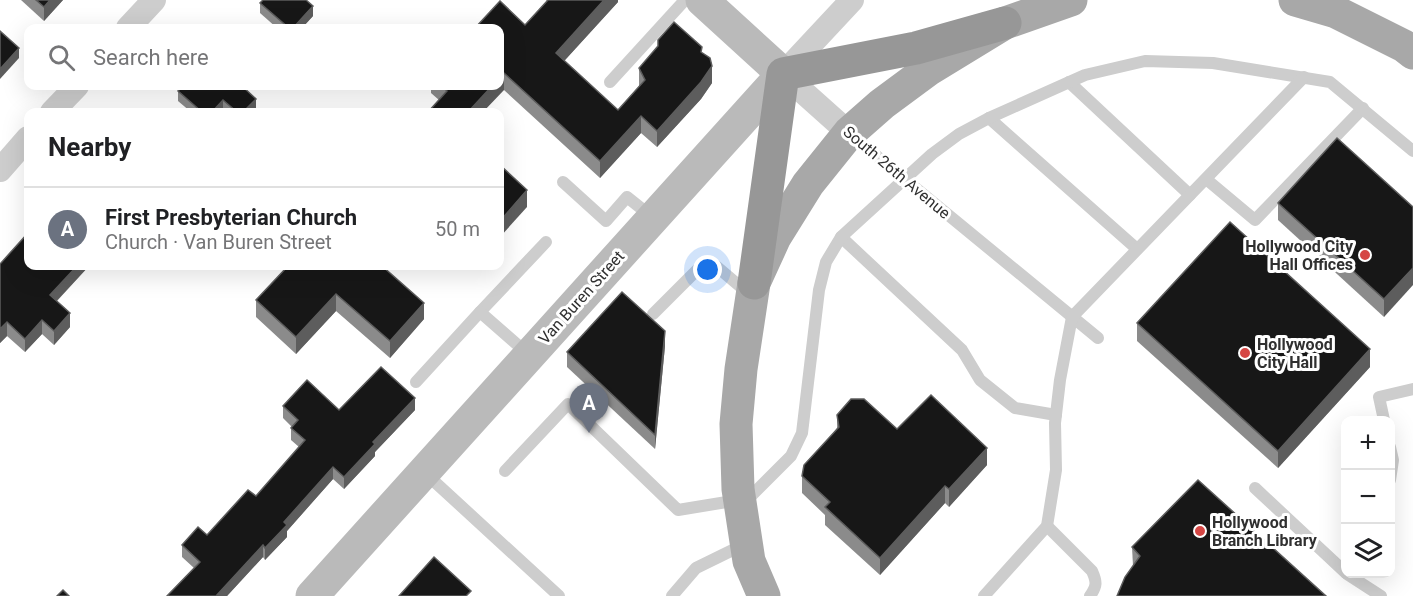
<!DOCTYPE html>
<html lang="en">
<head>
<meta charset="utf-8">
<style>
  body { margin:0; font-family:Roboto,sans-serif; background:#f2f2f2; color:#202124 }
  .controls { position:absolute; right:18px; bottom:18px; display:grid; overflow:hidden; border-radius:12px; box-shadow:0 6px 24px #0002 }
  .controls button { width:54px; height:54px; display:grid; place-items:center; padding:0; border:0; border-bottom:2px solid #e0e0e0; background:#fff; color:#202124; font:30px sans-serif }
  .you { position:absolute; left:708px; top:270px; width:21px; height:21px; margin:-15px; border:4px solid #fff; border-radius:50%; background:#1a73e8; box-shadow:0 0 0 9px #1a73e833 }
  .badge { display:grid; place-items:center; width:39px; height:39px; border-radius:50%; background:#d54644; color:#fff; font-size:20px; font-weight:700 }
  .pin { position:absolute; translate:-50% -50px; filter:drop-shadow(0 2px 3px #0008) }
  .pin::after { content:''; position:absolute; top:32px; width:21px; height:18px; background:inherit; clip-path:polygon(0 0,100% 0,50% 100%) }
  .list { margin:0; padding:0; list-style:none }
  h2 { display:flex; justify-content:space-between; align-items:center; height:78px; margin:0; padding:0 24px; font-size:26px }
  h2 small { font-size:20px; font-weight:400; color:#757577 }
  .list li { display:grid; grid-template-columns:39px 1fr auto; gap:18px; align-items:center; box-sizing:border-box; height:84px; padding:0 24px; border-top:2px solid #e0e0e0 }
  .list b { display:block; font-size:22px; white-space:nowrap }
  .list p { margin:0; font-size:20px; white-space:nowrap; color:#757577 }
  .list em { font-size:20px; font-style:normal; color:#757577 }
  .icon { flex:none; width:33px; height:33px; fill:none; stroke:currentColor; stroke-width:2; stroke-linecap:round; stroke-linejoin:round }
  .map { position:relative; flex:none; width:1413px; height:596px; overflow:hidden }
  .search { position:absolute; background:#fff; box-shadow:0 6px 24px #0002; left:24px; top:24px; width:480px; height:66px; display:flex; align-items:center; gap:15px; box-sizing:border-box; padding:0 21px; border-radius:12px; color:#757577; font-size:22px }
  .panel { position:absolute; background:#fff; box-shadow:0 6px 24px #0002; left:24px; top:108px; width:480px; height:162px; border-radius:12px }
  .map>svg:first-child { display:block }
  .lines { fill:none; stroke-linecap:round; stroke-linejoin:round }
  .lane { stroke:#cdcdcd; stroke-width:12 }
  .street { stroke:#cdcdcd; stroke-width:24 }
  .secondary { stroke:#bababa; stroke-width:33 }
  .primary { stroke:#a8a8a8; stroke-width:33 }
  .highway { stroke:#979797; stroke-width:33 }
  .wall { fill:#8b8b8b }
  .shaded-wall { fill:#5d5d5d }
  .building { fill:#171717; stroke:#5d5d5d; stroke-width:1.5 }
  .poi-dot { fill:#d54644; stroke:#fff; stroke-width:2 }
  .labels { text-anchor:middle; stroke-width:6; stroke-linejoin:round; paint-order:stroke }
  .street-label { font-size:16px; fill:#303030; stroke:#fff }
  .poi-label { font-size:16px; font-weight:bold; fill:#303030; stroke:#fff; text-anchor:start }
</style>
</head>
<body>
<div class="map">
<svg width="1413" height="596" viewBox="0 0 1413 596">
  <rect width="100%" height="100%" fill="#fff"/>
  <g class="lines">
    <g class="lane">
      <polyline points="610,82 685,0"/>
      <polyline points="1069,82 1190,195"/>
      <polyline points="989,118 1137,249"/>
      <polyline points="851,135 1098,338"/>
      <polyline points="1206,179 1255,220 1363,108"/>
      <polyline points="563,182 606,221 627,197 652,217"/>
      <polyline points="841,237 962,350 980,380 1015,408 1056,415"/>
      <polyline points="480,312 546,242"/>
      <polyline points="653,314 703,264 716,266 749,294"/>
      <polyline points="416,382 480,312 528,354"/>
      <polyline points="1384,420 1379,397 1413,389"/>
      <polyline points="1390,447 1393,460 1390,480"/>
      <polyline points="505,471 568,404 678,510 739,500"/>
      <polyline points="425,473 559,596"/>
      <polyline points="1255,488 1346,573"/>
      <polyline points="744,503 791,456 802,433 819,290 826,262 841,237 932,154 959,134 989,118 1085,75 1145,61 1213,63 1330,82 1413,151"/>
      <path d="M1047 526 1092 571C1097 582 1097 586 1090 596"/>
      <polyline points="1347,574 1381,596"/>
      <polyline points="672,596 696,568 745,544"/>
      <polyline points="984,596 1047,526 1056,470 1055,423 1060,380 1072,317 1304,77"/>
    </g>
    <g class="street">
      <polyline points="128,28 154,0"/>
      <polyline points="52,112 77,86"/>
      <polyline points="849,133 783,74 852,0"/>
      <polyline points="0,170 28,138"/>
    </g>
    <polyline class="secondary" points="312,596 783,74 702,0"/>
    <g class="primary">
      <polyline points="1295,0 1336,12 1404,46 1413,53"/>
      <polyline points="764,596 749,561 738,489 736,424 741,369 754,283 775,237 808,184 849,133 882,104 928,70 1005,23 1071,0"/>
    </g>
    <polyline class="highway" points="754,283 783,74 916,48 1005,23"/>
  </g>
  <g class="wall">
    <polygon points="21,0 63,0 44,21"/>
    <polygon points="546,0 618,0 618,2 564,61 618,110 639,86 639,68 702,53 712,83 701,99 657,147 641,133 600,178 504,90 439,100 431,93 431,86 500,86 500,28 525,25 547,1"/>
    <polygon points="260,3 313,16 302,28 277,28 260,13"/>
    <polygon points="183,86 256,109 253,112 226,112 223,110 221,112 191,112 178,101 178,91"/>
    <polygon points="1278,203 1413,207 1384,317 1278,220"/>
    <polygon points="0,264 28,266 89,266 57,301 70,327 54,345 42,334 25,352 7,336 0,343"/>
    <polygon points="288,266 424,319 390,358 336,311 296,354 256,317 256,300"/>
    <polygon points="1137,323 1370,367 1278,468 1137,341"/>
    <polygon points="665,346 655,449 567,367 567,352"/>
    <polygon points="283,406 339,410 415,410 375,452 375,456 344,489 333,479 287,531 287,537 265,560 263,557 227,596 167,596 194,568 182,557 182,545 207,535 256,496 299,447 291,440 291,428 292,427 283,418"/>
    <polygon points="837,415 897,429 987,465 949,507 945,503 880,575 825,525 825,515 802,493 802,476 837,428"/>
    <polygon points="1132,547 1326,596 1133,566"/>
  </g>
  <g class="shaded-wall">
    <polygon points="50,0 63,0 44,21 44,7"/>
    <polygon points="604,0 618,0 618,2 556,70 556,53"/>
    <polygon points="313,6 313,16 302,28 293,28"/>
    <polygon points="19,48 19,58 0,79 0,69"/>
    <polygon points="712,66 712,83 701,99 657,147 657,131"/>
    <polygon points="504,73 504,90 483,112 468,112 492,86 500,86 500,78"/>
    <polygon points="256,99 256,109 253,112 243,112"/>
    <polygon points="223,100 223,110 221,112 212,112"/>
    <polygon points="641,116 641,133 600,178 600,161"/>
    <polygon points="527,190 527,207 500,237 500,221"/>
    <polygon points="77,266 89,266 50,308 50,295"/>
    <polygon points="1413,268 1413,285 1384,317 1384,299"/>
    <polygon points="336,294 336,311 296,354 296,337"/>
    <polygon points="424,303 424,319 390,358 390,341"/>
    <polygon points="70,313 70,327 54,345 54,331"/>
    <polygon points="42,320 42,334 25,352 25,339"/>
    <polygon points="7,322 7,336 0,343 0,329"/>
    <polygon points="665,331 665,346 655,449 655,435"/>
    <polygon points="1370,349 1370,367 1278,468 1278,451"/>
    <polygon points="415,398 415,410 375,452 375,456 344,489 344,477 373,442"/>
    <polygon points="987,448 987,465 949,507 949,489"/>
    <polygon points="333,467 333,479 287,531 287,537 265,560 265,548 284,522"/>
    <polygon points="945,486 945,503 880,575 880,558"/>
    <polygon points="263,545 263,557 227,596 216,596"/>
  </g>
  <g class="building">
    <polygon points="36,0 50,0 44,7"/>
    <polygon points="263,0 306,0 313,6 293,28 289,28 260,3"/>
    <polygon points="548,0 604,0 556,53 618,110 645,80 639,68 658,46 658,40 674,22 702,47 701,52 710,58 712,66 701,82 657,131 641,116 600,161 504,73 500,78 500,28 475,28 500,1 525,25"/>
    <polygon points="0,31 19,48 0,69"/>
    <polygon points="183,86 227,86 230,89 233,86 242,86 256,99 243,112 237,112 223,100 212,112 202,112 178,91"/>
    <polygon points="442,86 492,86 468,112 428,112 447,91"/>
    <polygon points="1337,138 1413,207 1413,268 1384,299 1278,203"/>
    <polygon points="500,165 527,190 500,221"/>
    <polygon points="1230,222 1370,349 1278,451 1137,323"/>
    <polygon points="28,233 28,266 77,266 50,295 70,313 54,331 42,320 25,339 7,322 0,329 0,264"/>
    <polygon points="288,266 382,266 424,303 390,341 336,294 296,337 256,300"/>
    <polygon points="622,292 665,331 655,435 567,352"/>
    <polygon points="381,367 415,398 373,442 375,444 344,477 333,467 284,522 287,525 265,548 263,545 216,596 167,596 200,562 182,545 198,527 207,535 248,490 256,496 305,440 291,428 298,420 283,406 307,380 339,410"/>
    <polygon points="931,395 987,448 949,489 945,486 880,558 825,507 830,502 802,476 804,465 839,427 837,415 851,399 864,399 897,429"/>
    <polygon points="1198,480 1326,596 1117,596 1125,577 1140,556 1132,547"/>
    <polygon points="434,557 471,591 466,596 399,596"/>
    <polygon points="63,590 69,596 57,596"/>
  </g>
  <g class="poi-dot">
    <circle cx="1365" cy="255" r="6"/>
    <circle cx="1245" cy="353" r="6"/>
    <circle cx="1200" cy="531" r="6"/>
  </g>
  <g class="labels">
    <g class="street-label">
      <text transform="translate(897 172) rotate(40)" y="6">South 26th Avenue</text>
      <text transform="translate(581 297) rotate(-48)" y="6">Van Buren Street</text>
    </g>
    <g class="poi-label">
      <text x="1353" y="252" text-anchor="end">Hollywood City<tspan x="1353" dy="18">Hall Offices</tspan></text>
      <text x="1257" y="350">Hollywood<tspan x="1257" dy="18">City Hall</tspan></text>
      <text x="1212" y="528">Hollywood<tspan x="1212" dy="18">Branch Library</tspan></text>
    </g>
  </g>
</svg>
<div class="controls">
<button>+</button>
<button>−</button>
<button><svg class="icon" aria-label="layers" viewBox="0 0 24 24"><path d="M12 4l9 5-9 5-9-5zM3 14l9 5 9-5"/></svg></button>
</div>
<div class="you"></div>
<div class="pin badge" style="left:589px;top:433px;background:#6b7280">A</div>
<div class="search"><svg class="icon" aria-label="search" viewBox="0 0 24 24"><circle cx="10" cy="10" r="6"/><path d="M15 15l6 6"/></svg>Search here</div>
<section class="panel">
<h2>Nearby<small></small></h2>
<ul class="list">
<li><span class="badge" style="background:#6b7280">A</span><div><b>First Presbyterian Church</b><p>Church · Van Buren Street</p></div><em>50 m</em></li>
</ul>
</section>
</div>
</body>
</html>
